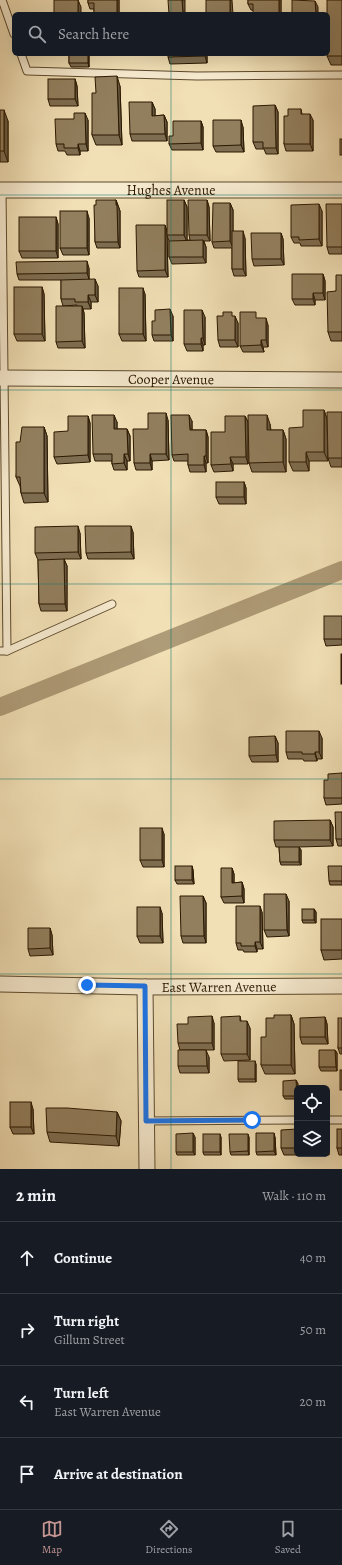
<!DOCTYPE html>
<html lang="en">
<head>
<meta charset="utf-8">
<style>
  body { margin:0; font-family:Alegreya,serif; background:#242831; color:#f1f3f6 }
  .controls { position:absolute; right:12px; bottom:12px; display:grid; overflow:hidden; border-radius:6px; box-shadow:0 4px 16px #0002 }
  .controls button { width:36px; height:36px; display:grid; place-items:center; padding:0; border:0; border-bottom:1px solid #363941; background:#171b24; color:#f1f3f6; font:20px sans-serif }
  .stop { position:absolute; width:12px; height:12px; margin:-9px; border:3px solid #1a73e8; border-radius:50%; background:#fff }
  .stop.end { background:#1a73e8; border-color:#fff; box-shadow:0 1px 4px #0008 }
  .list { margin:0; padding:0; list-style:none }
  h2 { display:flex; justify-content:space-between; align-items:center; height:52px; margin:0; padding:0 16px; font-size:17px }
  h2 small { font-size:13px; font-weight:400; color:#9ea1a6 }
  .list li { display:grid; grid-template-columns:26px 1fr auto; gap:12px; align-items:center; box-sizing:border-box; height:72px; padding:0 16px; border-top:1px solid #363941 }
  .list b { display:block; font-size:15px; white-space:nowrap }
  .list p { margin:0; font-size:13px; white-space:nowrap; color:#9ea1a6 }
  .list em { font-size:13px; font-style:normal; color:#9ea1a6 }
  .icon { flex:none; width:22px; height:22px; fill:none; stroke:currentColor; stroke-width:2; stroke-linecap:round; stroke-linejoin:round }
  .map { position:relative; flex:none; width:342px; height:1169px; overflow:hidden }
  .search { position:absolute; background:#171b24; box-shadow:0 4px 16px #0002; left:12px; right:12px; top:12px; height:44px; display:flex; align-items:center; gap:10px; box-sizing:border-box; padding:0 14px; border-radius:6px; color:#9ea1a6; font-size:15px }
  .sheet { height:340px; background:#171b24 }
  nav { display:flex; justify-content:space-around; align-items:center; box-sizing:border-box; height:56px; border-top:1px solid #363941; background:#171b24; font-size:11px; color:#9ea1a6 }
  nav a { display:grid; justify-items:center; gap:2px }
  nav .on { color:#c59692 }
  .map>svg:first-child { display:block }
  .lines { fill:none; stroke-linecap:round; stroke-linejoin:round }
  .canal { stroke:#ae9b77; stroke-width:18 }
  .lane-casing { stroke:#5c4a2d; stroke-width:9 }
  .street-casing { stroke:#5c4a2d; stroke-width:17 }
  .lane { stroke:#f6eacf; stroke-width:7 }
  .street { stroke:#f6eacf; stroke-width:15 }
  .wall { fill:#7e6d51; stroke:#2b1800 }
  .shaded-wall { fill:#665942; stroke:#2b1800 }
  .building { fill:#927f5e; stroke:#2b1800 }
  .route { stroke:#1a73e8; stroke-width:5 }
  .grid { fill:none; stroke:#0f766e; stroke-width:1; stroke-opacity:0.55 }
  .labels { text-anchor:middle; stroke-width:3; stroke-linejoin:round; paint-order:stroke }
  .street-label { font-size:14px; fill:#2b1800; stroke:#f6eacf }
</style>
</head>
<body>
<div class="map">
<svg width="342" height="1169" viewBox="0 0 342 1169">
  <rect width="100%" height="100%" fill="#f1dfb5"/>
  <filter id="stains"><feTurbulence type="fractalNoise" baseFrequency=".005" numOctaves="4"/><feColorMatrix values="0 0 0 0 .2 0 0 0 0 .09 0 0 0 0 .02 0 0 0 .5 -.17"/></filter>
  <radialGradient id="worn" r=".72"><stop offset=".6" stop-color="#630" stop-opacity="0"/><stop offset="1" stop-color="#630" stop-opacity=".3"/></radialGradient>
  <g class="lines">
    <polyline class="canal" points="0,707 342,570"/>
    <defs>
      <g id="lane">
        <polyline points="2,0 14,34"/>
        <polyline points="21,54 27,71 197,76 342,75"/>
        <polyline points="0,651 7,651 2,190"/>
        <polyline points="7,651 112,604"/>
        <polyline points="327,1120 342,1120"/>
        <polyline points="146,1121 297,1120"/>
      </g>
      <g id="street">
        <path id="s1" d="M0 190H342"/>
        <path id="s2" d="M0 378 342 380"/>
        <path id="s3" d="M0 984 145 987 342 986"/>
        <polyline points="145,987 147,1169"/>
      </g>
    </defs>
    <use href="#lane" class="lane-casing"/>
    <use href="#street" class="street-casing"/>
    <use href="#lane" class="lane"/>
    <use href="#street" class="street"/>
  </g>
  <g class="wall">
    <polygon points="88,0 119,0 119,14 94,14 94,9 90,9 88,3"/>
    <polygon points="248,0 281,0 281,14 251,10 248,4"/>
    <polygon points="342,0 342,65 331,65 327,56"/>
    <polygon points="69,54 89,54 89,67 71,67 69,63"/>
    <polygon points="207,54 207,63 170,64 168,57"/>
    <polygon points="75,79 77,86 78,106 50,106 48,99"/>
    <polygon points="120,86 122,145 96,145 92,135 96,93"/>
    <polygon points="152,102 155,109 155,116 164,115 167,122 167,141 132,141 130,134"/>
    <polygon points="275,105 278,112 278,154 266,154 264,149 256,149 253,142"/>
    <polygon points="301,109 302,114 313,120 313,151 286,151 284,144 288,116"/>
    <polygon points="0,110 8,121 8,162 0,162"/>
    <polygon points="88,120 88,151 80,151 80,155 67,155 65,151 58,151 56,144"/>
    <polygon points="201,121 203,127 203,150 172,150 169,144 173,136"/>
    <polygon points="243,127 244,152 216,152 213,146"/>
    <polygon points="116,200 120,211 120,248 97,248 95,242 96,205"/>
    <polygon points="184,200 187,207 187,240 190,240 189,235 207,200 209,207 210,241 204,241 206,247 206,263 172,264 169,257 169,241 167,236 168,277 139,277 137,271 165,225 167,231"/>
    <polygon points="230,203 233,210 233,231 245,238 246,276 234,276 232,269 232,248 214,248 212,242"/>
    <polygon points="342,204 342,254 329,254 327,247"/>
    <polygon points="322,211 322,246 301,246 300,243 294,243 291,237"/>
    <polygon points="56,217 58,224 58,258 22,258 19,251"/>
    <polygon points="89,218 89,255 63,255 60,248"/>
    <polygon points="281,233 283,239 284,265 254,266 252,259"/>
    <polygon points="89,268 89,279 98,286 98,302 91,302 91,309 83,309 84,313 85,348 58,348 56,342 77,306 77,305 63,306 61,299 61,280 19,280 17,274"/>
    <polygon points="323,274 325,281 325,300 315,300 315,305 295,305 292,299"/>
    <polygon points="342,275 342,341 331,341 328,332 336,291"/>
    <polygon points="42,287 44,294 45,341 17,341 14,334"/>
    <polygon points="145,294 146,341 122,341 119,334"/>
    <polygon points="173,316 173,341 154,341 152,335"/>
    <polygon points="234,316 238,323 238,347 220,347 218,340"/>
    <polygon points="205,317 205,345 203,345 203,351 187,351 184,344"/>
    <polygon points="258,318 268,325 268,347 263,347 264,352 243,352 240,346"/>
    <polygon points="324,410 327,419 328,461 309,461 309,471 293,471 289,462 303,427"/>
    <polygon points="342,412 342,467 331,467 328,458"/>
    <polygon points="88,416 90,423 90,462 57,464 54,457 68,431"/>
    <polygon points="245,416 248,422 248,464 233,464 233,471 214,472 211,465 225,432"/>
    <polygon points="168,420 169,460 152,461 152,470 136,470 134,463 148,429"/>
    <polygon points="192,421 192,430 206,430 208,437 208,463 206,463 206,472 190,472 188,465 188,461 174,461 172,455"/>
    <polygon points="117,422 117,429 127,429 130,436 130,461 127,461 127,470 114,470 112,464 112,461 95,461 93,454"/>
    <polygon points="270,424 271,430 283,430 286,439 286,472 252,472 249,463"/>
    <polygon points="44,427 47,436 48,502 24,503 21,493 20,486 16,477 20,442"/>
    <polygon points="244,482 246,488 246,504 219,504 216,497"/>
    <polygon points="133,532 134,559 88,559 86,553"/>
    <polygon points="80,533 81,559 64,559 67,566 67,611 41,611 39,604 38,560 35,553"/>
    <polygon points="342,616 342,645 326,646 324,639"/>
    <polygon points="275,736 278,743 278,762 252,762 249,756"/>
    <polygon points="322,738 322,759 317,759 317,761 304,761 303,759 288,759 286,752"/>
    <polygon points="342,773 342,804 326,805 324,798 328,780"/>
    <polygon points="342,812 342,846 338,846 336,839"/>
    <polygon points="330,820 333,827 333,846 299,847 301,850 301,865 281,865 280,862 279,847 276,847 274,840"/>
    <polygon points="164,834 164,867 143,867 140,860"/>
    <polygon points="192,866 193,870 194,884 177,884 175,880"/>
    <polygon points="342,866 342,885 330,885 329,881"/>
    <polygon points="232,868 234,874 234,883 242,882 244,889 244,903 224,903 221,897"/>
    <polygon points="203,896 206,903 206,943 183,943 181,936"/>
    <polygon points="289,901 289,936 267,937 264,930"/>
    <polygon points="314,909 316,912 316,923 303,923 302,920"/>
    <polygon points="262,912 263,949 257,949 257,952 244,952 243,950 238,950 236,943"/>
    <polygon points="162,913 163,943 140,943 137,936"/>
    <polygon points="342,919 342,959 324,960 321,950"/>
    <polygon points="50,928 52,935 53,955 30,956 28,949"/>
    <polygon points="291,1015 294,1024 295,1074 265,1074 261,1065 266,1037 274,1018"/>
    <polygon points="240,1016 241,1021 250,1028 250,1060 224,1061 221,1054"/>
    <polygon points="325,1017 327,1024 328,1044 302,1044 300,1037"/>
    <polygon points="342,1018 342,1054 340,1054 338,1048"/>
    <polygon points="214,1023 214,1050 180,1050 178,1043"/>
    <polygon points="335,1050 337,1053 337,1071 321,1071 319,1067"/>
    <polygon points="209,1057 209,1073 180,1073 178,1066"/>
    <polygon points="256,1064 256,1082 239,1082 238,1079"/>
    <polygon points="296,1080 298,1084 297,1099 285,1099 283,1096"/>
    <polygon points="33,1109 34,1134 13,1134 10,1127"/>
    <polygon points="117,1112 121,1121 119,1146 50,1142 47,1132"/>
    <polygon points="297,1129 297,1154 302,1154 302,1155 284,1155 281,1148"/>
    <polygon points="342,1129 342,1155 339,1155 337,1148"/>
    <polygon points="327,1132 329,1136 329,1155 310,1155 310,1154 327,1154"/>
    <polygon points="195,1137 195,1155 177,1155 176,1152"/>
    <polygon points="221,1137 221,1155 204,1155 203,1152"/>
    <polygon points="249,1137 249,1155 231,1155 230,1152"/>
    <polygon points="275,1137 276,1155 257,1155 256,1152"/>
  </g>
  <g class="shaded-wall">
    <polygon points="78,0 81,7 81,14 78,14"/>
    <rect x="117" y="0" width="2" height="14"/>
    <polygon points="182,0 185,0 185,14 183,14"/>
    <polygon points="230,0 232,0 233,14 230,14"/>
    <rect x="279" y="0" width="2" height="14"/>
    <polygon points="315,1 318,7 318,14 316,14"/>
    <polygon points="88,54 89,54 89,67 88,63"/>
    <polygon points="205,54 207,54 207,63 205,56"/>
    <polygon points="117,76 120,86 122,145 119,135"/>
    <polygon points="75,79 77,86 78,106 75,99"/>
    <polygon points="152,102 155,109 155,122 152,116"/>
    <polygon points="275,105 278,112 278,154 276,148"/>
    <polygon points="4,110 8,121 8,162 4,151"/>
    <polygon points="85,113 88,120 88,151 86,144"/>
    <polygon points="310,114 313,120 313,151 310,144"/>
    <polygon points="164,115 167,122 167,141 165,134"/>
    <polygon points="241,120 243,127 244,152 241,145"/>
    <polygon points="201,121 203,127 203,150 201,143"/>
    <polygon points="78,144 80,151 80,155 78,148"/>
    <polygon points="116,200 120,211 120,248 118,242"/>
    <polygon points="184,200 187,207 187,242 184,235"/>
    <polygon points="207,200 209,207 210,241 207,235"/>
    <polygon points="230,203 233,210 233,248 230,241"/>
    <polygon points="319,204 322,211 322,246 319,239"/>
    <polygon points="87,211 89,218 89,255 87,248"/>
    <polygon points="56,217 58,224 58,258 56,251"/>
    <polygon points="165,225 167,232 168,277 165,270"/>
    <polygon points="243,231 245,238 246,276 243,269"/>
    <polygon points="281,233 283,239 284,265 281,259"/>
    <polygon points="203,240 206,247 206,263 203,257"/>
    <polygon points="87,261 89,268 89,279 87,273"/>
    <polygon points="323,274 325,281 325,300 323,293"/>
    <polygon points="95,279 98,286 98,302 95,295"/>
    <polygon points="42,287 44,294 45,341 42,334"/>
    <polygon points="143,288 145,294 146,341 143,334"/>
    <polygon points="313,293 315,300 315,305 313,299"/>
    <polygon points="88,295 91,302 91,309 88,302"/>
    <polygon points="82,306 84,313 85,348 82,341"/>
    <polygon points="170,309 173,316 173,341 171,335"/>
    <polygon points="202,310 205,317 205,345 203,338"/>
    <polygon points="235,316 238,323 238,347 235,340"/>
    <polygon points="266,318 268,325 268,347 266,340"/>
    <polygon points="201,338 203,345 203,351 201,344"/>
    <polygon points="261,340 263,347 264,352 261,345"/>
    <polygon points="324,410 327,419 328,461 324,452"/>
    <polygon points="166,413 168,420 169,460 166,454"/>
    <polygon points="114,415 117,422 117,436 114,429"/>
    <polygon points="189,415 192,421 192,437 190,430"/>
    <polygon points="267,415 270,424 271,439 267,430"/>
    <polygon points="88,416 90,423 90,462 88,455"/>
    <polygon points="245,416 248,422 248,464 246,457"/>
    <polygon points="44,427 47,436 48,502 44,493"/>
    <polygon points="127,429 130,436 130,461 128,454"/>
    <polygon points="206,430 208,437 208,463 206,456"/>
    <polygon points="283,430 286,439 286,472 283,462"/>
    <polygon points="306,452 309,461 309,471 306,462"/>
    <polygon points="124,454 127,461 127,470 124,463"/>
    <polygon points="150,454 152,461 152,470 150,463"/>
    <polygon points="204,456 206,463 206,472 204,465"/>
    <polygon points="230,457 233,464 233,471 231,464"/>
    <polygon points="244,482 246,488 246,504 244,497"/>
    <polygon points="78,526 80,533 81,559 78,552"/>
    <polygon points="131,526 133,532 134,559 131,552"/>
    <polygon points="64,559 67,566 67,611 65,604"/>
    <polygon points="319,731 322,738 322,759 319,752"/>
    <polygon points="275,736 278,743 278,762 276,755"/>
    <polygon points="315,752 317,759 317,761 315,754"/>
    <polygon points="330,820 333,827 333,846 330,840"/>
    <polygon points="162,828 164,834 164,867 162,860"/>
    <polygon points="299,847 301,850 301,865 299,862"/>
    <polygon points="192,866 193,870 194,884 192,880"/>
    <polygon points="232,868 234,874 234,890 232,883"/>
    <polygon points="242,882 244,889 244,903 242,896"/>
    <polygon points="286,894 289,901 289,936 287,930"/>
    <polygon points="203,896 206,903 206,943 204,936"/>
    <polygon points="260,906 262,912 263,949 260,942"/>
    <polygon points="160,907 162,913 163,943 160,936"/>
    <polygon points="314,909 316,912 316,923 314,920"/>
    <polygon points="50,928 52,935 53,955 50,948"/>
    <polygon points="255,942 257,949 257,952 255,946"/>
    <polygon points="291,1015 294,1024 295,1074 291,1065"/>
    <polygon points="212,1016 214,1023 214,1050 212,1043"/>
    <polygon points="325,1017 327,1024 328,1044 325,1037"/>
    <polygon points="247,1021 250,1028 250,1060 247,1054"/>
    <polygon points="206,1050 209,1057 209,1073 207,1066"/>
    <polygon points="335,1050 337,1053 337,1071 336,1067"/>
    <polygon points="255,1061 256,1064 256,1082 255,1079"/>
    <polygon points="296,1080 298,1084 297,1097 297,1096"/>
    <polygon points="31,1102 33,1109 34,1134 31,1127"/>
    <polygon points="117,1112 121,1121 119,1146 116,1136"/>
    <polygon points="327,1132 329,1136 329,1155 327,1150"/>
    <polygon points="193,1133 195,1137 195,1155 193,1152"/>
    <polygon points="274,1133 275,1137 276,1155 274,1151"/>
    <polygon points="220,1134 221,1137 221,1155 220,1152"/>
    <polygon points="248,1134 249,1137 249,1155 248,1151"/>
  </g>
  <g class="building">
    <rect x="54" y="0" width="24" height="14"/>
    <polygon points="88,0 117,0 117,14 94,14 94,3 88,3"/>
    <polygon points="168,0 182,0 183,14 169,14"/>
    <rect x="206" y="0" width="24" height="14"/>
    <polygon points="248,0 279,0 279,14 253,14 253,4 248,4"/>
    <polygon points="292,0 315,1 316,14 292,14"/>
    <polygon points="327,0 342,0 342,56 327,56 327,54 328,54 328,14 327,14"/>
    <rect x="69" y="54" width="19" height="9"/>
    <polygon points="168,54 205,54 205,56 168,57"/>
    <polygon points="117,76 119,135 92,135 92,93 96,93 95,77"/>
    <rect x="48" y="79" width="27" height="20"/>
    <polygon points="129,102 152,102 152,116 164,115 165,134 130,134"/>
    <polygon points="275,105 276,148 263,148 263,142 253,142 253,106"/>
    <polygon points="288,109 301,109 301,114 310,114 310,144 284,144 284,116 288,116"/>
    <rect x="0" y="110" width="4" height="41"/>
    <polygon points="74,113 85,113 86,144 78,144 78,148 64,148 64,144 56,144 55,119 74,119"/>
    <polygon points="213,120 241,120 241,145 213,146"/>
    <polygon points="173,121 201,121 201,143 169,144 169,136 173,136"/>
    <rect x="340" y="139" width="2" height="16"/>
    <polygon points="96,200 116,200 116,205 117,205 118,242 95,242 94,205 96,205"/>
    <rect x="167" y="200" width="17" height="35"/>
    <polygon points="188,200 207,200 207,235 189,235"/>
    <polygon points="213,203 230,203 230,241 212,242"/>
    <polygon points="319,204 319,239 299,240 299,237 291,237 291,205"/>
    <polygon points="326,204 342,204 342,247 327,247"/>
    <rect x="60" y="211" width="27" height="37"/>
    <rect x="19" y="217" width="37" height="34"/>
    <polygon points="136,225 165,225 165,270 137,271"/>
    <rect x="232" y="231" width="11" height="38"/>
    <polygon points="251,233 281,233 281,259 252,259"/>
    <polygon points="203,240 203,257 169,257 169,241"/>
    <polygon points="87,261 87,273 17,274 16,262"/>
    <polygon points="292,274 323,274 323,293 313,293 313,299 292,299"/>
    <polygon points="336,275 342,275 342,332 328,332 327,292 336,291"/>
    <polygon points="95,279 95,295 88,295 88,302 75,302 75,299 61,299 61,280"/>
    <rect x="14" y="287" width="28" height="47"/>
    <rect x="119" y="288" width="24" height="46"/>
    <polygon points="56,306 82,306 82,341 56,342"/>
    <polygon points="170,309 171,335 152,335 152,321 155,321 155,310"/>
    <polygon points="184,310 202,310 203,338 201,338 201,344 184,344"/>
    <polygon points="223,312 232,312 232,316 235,316 235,340 218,340 217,316 223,316"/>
    <polygon points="240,312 256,312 256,318 266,318 266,340 261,340 261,345 240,346"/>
    <polygon points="303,410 324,410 324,452 306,452 306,462 289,462 289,428 303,427"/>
    <polygon points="327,412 342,412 342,458 328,458"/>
    <polygon points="148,413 166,413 166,454 150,454 150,463 134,463 133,429 148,429"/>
    <polygon points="92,415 114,415 114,429 127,429 128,454 124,454 124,463 112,464 112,454 93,454"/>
    <polygon points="171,415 189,415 190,430 206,430 206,456 204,456 204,465 188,465 188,454 172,455"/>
    <polygon points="248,415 267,415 267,430 283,430 283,462 249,463"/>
    <polygon points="68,416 88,416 88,455 54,457 54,432 68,431"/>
    <polygon points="225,416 245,416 246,457 230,457 231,464 211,465 211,432 225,432"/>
    <polygon points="22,427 44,427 44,493 21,493 20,477 16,477 16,442 20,442"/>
    <rect x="216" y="482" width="28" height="15"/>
    <polygon points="78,526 78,552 35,553 35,527"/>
    <polygon points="85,526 131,526 131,552 86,553"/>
    <polygon points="64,559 65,604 39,604 38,560"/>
    <rect x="324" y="616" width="18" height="23"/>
    <rect x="341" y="654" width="1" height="30"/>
    <polygon points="286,731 319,731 319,752 315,752 315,754 302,754 302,752 286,752"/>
    <polygon points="275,736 276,755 249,756 249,737"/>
    <polygon points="342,773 342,798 324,798 324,780 328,780 328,774"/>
    <polygon points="335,812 342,812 342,839 336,839"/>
    <polygon points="330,820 330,840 274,840 274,821"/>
    <rect x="140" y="828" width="22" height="32"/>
    <polygon points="279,847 299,847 299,862 280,862"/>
    <rect x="175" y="866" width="17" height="14"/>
    <polygon points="328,866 342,866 342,881 329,881"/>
    <polygon points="221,868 232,868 232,883 242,882 242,896 221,897"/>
    <polygon points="264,894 286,894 287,930 264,930"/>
    <polygon points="180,896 203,896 204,936 181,936"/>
    <polygon points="236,906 260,906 260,942 255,942 255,946 241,946 241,943 236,943"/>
    <rect x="137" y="907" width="23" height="29"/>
    <rect x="302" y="909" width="12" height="11"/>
    <rect x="321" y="919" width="21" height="31"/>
    <polygon points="28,928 50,928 50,948 28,949"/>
    <polygon points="274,1015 291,1015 291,1065 261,1065 261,1037 266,1037 266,1018 274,1018"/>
    <polygon points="212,1016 212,1043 178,1043 177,1024 188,1024 188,1017"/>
    <polygon points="240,1016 240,1021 247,1021 247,1054 221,1054 221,1017"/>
    <polygon points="325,1017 325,1037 300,1037 300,1018"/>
    <rect x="338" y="1018" width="4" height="30"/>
    <polygon points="178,1050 206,1050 207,1066 178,1066"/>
    <polygon points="319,1050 335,1050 336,1067 319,1067"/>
    <rect x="238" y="1061" width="17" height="18"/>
    <rect x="340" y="1070" width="2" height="20"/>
    <polygon points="296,1080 297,1096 283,1096 283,1081"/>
    <rect x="10" y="1102" width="21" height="25"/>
    <polygon points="46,1108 67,1108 117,1112 116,1136 47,1132"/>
    <polygon points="297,1129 297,1148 281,1148 281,1130"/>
    <rect x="337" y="1129" width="5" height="19"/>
    <polygon points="193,1133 193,1152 176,1152 176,1134"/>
    <polygon points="256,1133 274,1133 274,1151 256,1152"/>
    <rect x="203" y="1134" width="17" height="18"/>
    <polygon points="229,1134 248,1134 248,1151 230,1152"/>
  </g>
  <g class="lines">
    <polyline class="route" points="87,985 145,986 146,1121 252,1120"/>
  </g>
  <path class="grid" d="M171 0V14M171 54V1169M0 195H342M0 390H342M0 584H342M0 779H342M0 974H342"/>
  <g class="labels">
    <g class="street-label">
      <text dy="5" stroke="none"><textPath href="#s1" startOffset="171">Hughes Avenue</textPath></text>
      <text dy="5" stroke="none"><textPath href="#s2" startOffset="171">Cooper Avenue</textPath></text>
      <text dy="5" stroke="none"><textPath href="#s3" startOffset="219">East Warren Avenue</textPath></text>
    </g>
  </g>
  <rect width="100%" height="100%" filter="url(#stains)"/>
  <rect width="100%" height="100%" fill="url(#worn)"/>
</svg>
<div class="controls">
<button><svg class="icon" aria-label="locate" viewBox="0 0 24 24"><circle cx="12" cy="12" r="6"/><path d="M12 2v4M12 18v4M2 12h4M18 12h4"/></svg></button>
<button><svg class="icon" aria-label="layers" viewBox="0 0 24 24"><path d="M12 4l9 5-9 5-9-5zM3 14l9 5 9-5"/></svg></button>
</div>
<div class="stop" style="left:252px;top:1120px"></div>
<div class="stop end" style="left:87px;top:985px"></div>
<div class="search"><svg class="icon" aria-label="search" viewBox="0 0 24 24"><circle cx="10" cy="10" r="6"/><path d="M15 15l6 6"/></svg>Search here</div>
</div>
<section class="sheet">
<h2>2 min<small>Walk · 110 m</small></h2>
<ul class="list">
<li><svg class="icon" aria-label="ahead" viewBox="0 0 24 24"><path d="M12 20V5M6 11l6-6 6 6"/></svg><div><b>Continue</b></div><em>40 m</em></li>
<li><svg class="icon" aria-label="right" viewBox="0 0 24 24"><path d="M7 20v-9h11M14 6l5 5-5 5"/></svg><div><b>Turn right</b><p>Gillum Street</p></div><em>50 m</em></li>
<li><svg class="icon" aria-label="left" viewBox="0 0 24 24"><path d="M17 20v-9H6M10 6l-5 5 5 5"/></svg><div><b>Turn left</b><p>East Warren Avenue</p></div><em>20 m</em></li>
<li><svg class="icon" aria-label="arrive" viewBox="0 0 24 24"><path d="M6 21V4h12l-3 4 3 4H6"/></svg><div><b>Arrive at destination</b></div></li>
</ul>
</section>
<nav>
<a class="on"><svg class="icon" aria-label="map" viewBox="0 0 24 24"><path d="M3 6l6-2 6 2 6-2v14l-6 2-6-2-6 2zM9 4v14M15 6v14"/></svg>Map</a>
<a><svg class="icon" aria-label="directions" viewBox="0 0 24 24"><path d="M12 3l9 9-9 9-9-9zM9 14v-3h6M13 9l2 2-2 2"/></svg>Directions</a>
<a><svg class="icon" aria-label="saved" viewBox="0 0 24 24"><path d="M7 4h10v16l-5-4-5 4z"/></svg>Saved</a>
</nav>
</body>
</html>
